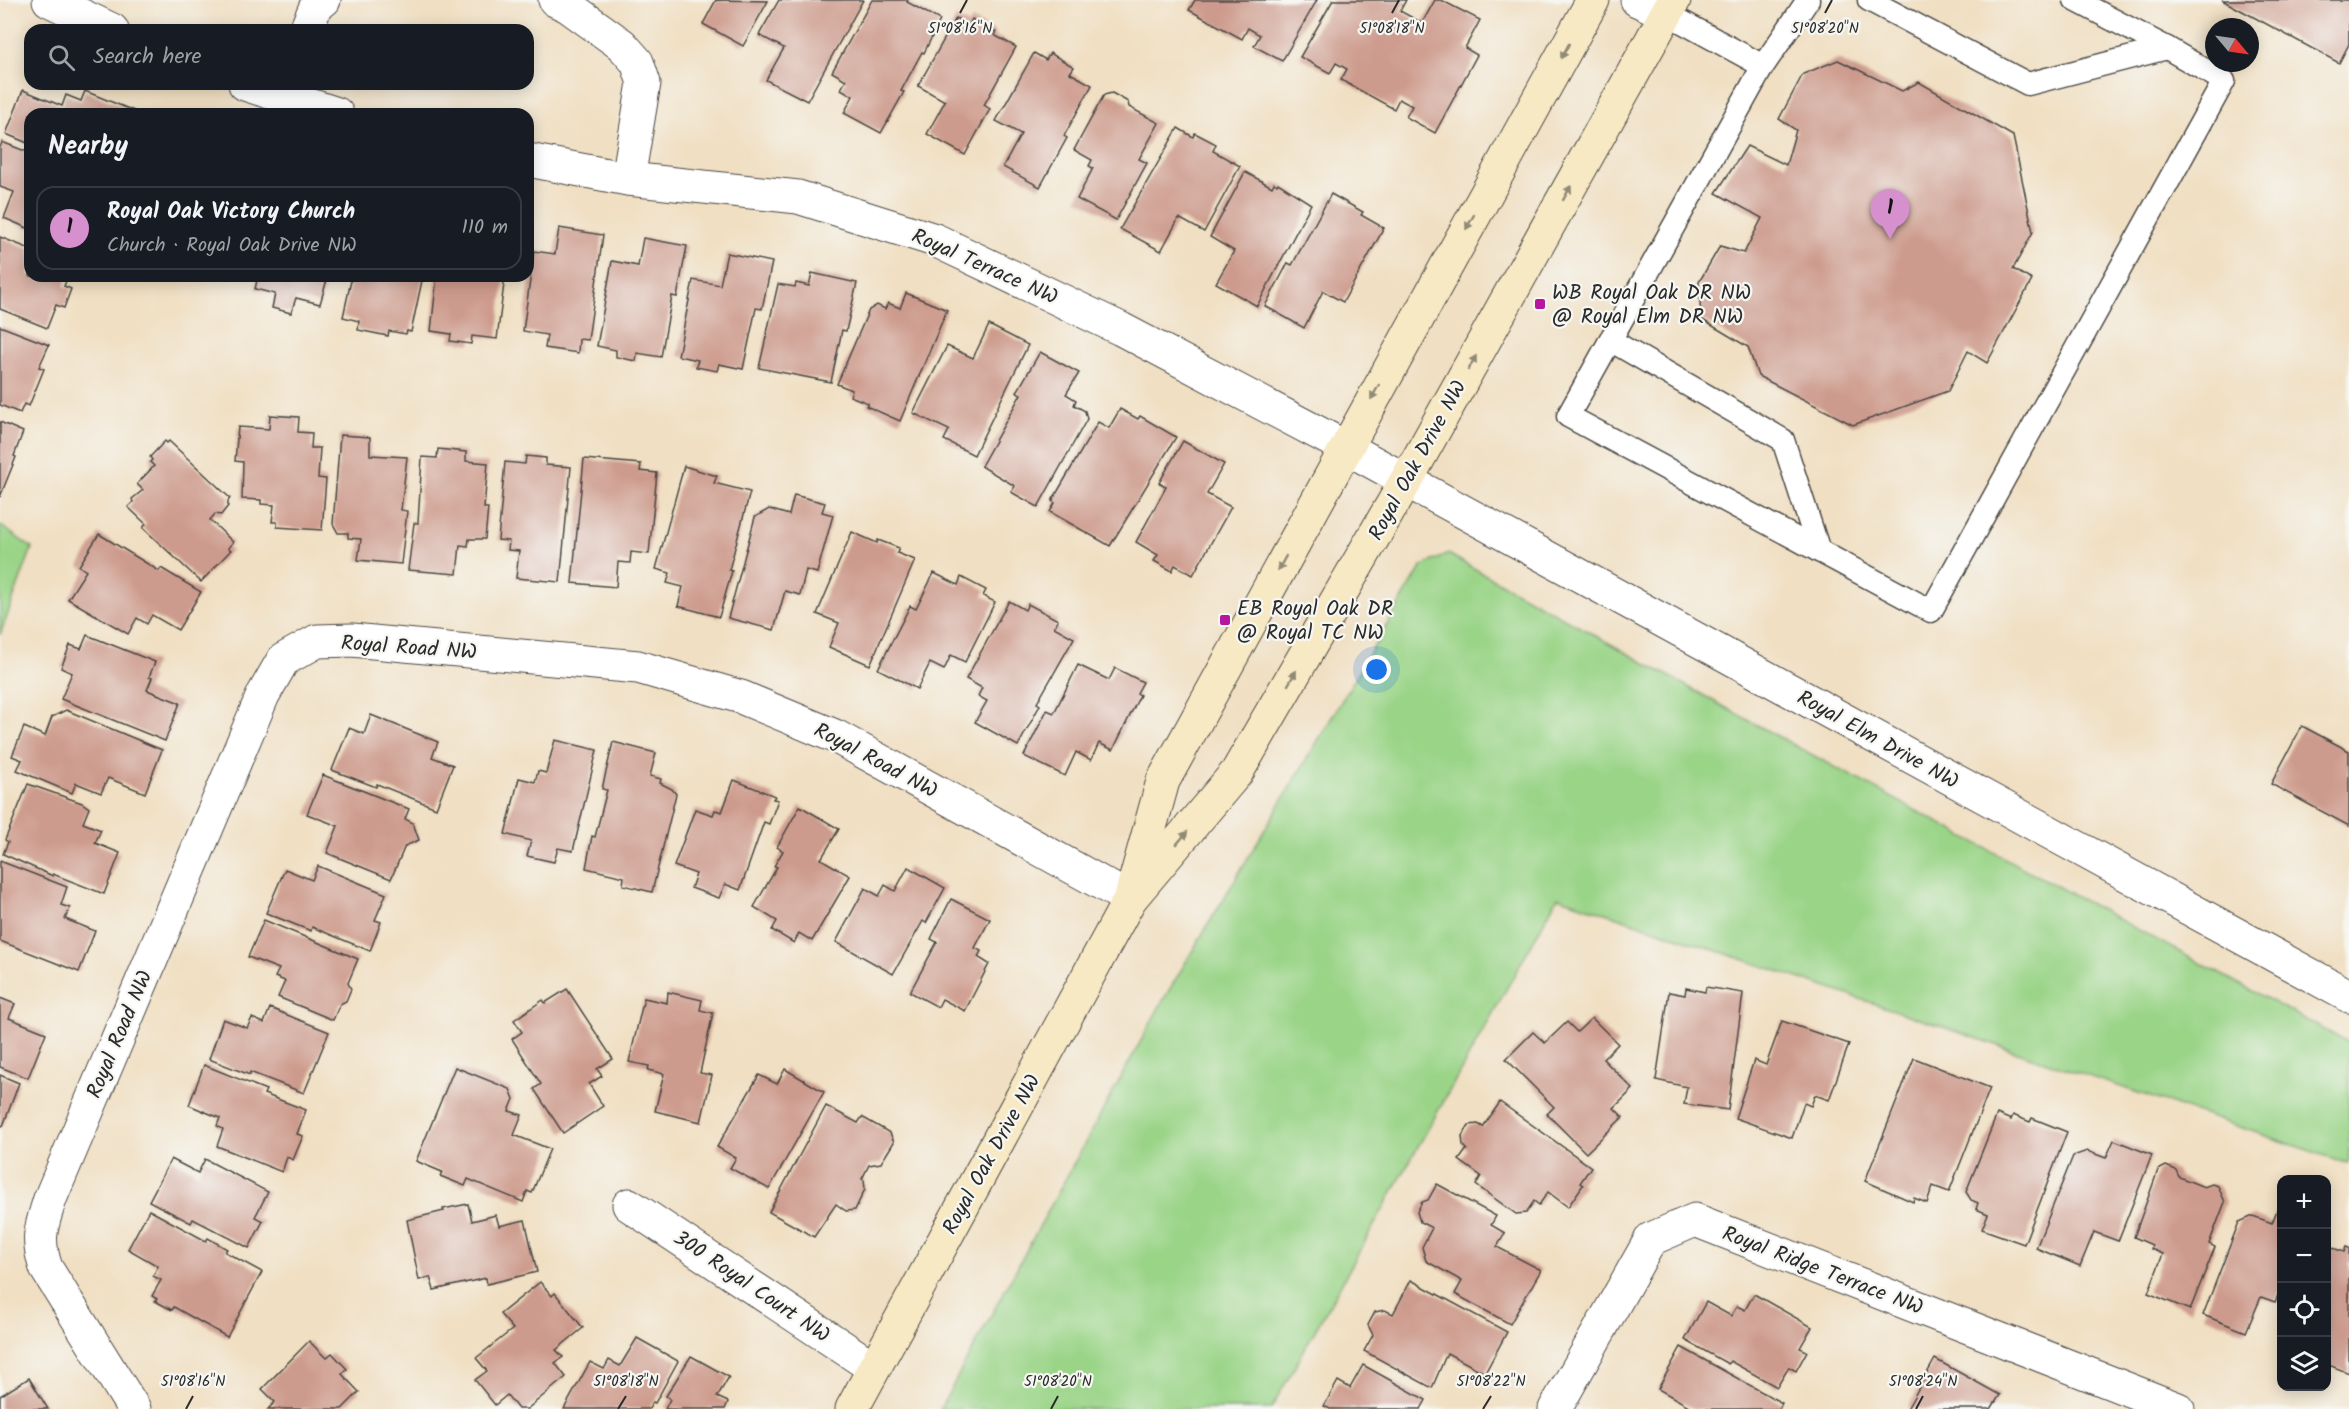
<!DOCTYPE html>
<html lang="en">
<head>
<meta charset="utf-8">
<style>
  body { margin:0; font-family:Kalam,sans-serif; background:#242831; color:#f1f3f6 }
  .controls { position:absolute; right:18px; bottom:18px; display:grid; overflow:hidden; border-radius:12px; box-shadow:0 3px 15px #0003 }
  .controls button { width:54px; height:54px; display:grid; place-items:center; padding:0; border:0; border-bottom:2px solid #363941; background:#171b24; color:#f1f3f6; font:30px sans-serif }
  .compass { position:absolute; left:2205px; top:18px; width:54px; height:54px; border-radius:50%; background:#171b24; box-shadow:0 3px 15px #0003; rotate:119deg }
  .you { position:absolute; left:1377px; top:670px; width:21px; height:21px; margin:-15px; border:4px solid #fff; border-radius:50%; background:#1a73e8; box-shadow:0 0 0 9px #1a73e833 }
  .badge { display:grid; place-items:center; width:39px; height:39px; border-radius:50%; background:#d690ce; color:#111; font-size:20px; font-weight:700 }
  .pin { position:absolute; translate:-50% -50px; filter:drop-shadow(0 2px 3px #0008) }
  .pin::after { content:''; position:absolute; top:32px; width:21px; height:18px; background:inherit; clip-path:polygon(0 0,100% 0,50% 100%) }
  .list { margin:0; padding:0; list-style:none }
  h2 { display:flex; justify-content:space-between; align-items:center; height:78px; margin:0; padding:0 24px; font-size:26px }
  h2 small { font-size:20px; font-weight:400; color:#9ea1a6 }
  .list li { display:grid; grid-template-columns:39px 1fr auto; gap:18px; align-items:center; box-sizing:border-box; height:84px; margin:0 12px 12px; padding:0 12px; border:2px solid #363941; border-radius:18px }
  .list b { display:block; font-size:22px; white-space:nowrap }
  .list p { margin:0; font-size:20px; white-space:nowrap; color:#9ea1a6 }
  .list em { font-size:20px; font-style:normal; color:#9ea1a6 }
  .icon { flex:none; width:33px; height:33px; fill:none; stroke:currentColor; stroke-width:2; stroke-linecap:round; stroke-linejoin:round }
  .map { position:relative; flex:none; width:2349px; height:1409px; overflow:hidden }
  .search { position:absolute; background:#171b24; box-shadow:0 3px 15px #0003; left:24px; top:24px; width:510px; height:66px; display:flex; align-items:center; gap:15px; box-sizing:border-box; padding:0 21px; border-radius:18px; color:#9ea1a6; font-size:22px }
  .panel { position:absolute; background:#171b24; box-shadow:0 3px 15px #0003; left:24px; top:108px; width:510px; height:174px; border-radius:18px }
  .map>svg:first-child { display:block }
  .green { fill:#9ad487; stroke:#628059; stroke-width:1.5 }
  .building { fill:#cd9b8d }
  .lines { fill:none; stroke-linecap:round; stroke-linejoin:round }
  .lane-casing { stroke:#494642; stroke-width:25 }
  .street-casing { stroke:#494642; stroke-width:35 }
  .secondary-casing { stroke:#494642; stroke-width:35 }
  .lane { stroke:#fff; stroke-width:22 }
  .street { stroke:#fff; stroke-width:33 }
  .secondary { stroke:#f7e9c3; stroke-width:33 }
  .oneway { fill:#918a77 }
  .ticks { fill:none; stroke:#2b2b2b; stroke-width:2 }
  .poi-dot { fill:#b5179e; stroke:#f6f6f2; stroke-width:2 }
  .labels { text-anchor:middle; stroke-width:4.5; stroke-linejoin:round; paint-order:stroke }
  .street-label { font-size:21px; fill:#2b2b2b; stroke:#f6f6f2 }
  .poi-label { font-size:21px; fill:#2b2b2b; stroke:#f6f6f2; text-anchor:start }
  .ticks-label { font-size:15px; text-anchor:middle; fill:#2b2b2b; stroke:#f6f6f2; stroke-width:4.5; stroke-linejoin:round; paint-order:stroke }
</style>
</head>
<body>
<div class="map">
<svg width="2349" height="1409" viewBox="0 0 2349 1409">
  <rect width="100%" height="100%" fill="#f6f6f2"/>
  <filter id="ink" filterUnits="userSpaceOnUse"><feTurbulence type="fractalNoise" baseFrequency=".0167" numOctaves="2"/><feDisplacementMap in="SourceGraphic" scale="12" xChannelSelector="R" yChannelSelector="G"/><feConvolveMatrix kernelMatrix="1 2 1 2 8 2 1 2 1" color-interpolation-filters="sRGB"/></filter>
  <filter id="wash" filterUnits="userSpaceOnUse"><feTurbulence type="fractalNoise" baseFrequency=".008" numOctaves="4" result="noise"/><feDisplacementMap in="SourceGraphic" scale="24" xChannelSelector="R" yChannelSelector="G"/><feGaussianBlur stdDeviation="1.35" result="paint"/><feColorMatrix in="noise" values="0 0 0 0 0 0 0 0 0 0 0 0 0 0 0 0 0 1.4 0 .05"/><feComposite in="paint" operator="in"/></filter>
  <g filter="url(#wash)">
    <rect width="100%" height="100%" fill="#f0dfc2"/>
    <g class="green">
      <polygon points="0,525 32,548 0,635"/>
      <polygon points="1448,554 1766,730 2349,1043 2349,1164 1558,897 1271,1409 940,1409 1162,1002 1422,566"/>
    </g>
    <g id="blocks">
      <g class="building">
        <polygon points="716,0 768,1 743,46 703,24"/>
        <polygon points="779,0 863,0 807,101 766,80 784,48 759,35"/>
        <polygon points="872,0 908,0 907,2 940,20 924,53 922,52 901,91 904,92 881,133 844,113 853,96 841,89 846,80 832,72"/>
        <polygon points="1195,0 1317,0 1282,61 1254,46 1260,35 1248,28 1242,39 1189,10"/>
        <polygon points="1333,0 1406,0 1400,11 1422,23 1435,0 1441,0 1480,20 1465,48 1477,55 1435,133 1406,117 1412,106 1399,99 1394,109 1341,80 1347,69 1336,63 1330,73 1300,57"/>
        <polygon points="2222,0 2349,0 2349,44 2339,63"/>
        <polygon points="956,18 969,25 972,19 996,32 994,35 1016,47 984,105 990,109 965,155 927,134 945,101 918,86"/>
        <polygon points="1034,53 1046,60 1050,53 1074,67 1070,73 1092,85 1064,136 1067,138 1040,187 1003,167 1021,134 996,121"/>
        <polygon points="1838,60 1902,91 1919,82 2013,136 2033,232 2013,269 2032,280 1987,363 1968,351 1948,391 1853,425 1758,376 1748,347 1701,319 1699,282 1720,246 1744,253 1762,218 1716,193 1747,146 1786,165 1796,130 1779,119 1803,74"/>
        <polygon points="23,90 62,106 66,95 81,101 85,91 134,111 133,114 30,114 30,144 6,134"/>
        <polygon points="1112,93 1128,102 1129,107 1159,123 1139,159 1147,163 1116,220 1077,199 1093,168 1089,166 1092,160 1074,150 1104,95"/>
        <polygon points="1178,128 1193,137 1195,133 1216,144 1213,151 1240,166 1204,232 1179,218 1161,251 1120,229"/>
        <polygon points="2,142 30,153 30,229 4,218 14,192 0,187 0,148"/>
        <polygon points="1245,172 1272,187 1274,183 1277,185 1278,183 1311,204 1257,306 1216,283 1234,251 1210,237"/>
        <polygon points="1331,194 1363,212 1361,215 1384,228 1343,302 1323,291 1304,328 1265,306 1288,263 1292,265"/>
        <polygon points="559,228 603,235 588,340 579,339 578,353 545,348 547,335 523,331 534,251 555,254"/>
        <polygon points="0,237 30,249 30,276 68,276 64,286 71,289 64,308 56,305 47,328 0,309"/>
        <polygon points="643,238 687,246 677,297 672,296 661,357 637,353 636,361 616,357 616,350 597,346 612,261 638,266"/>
        <polygon points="727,253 772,262 762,309 756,308 743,369 719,364 717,371 696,367 698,360 678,356 693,280 720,285"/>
        <polygon points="812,273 857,283 846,331 842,330 831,382 759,368 778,284 795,287 796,283 809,286"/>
        <polygon points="258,276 328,276 320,304 296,298 291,313 272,308 275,294 255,289"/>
        <polygon points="352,276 423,276 411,332 407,331 406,334 389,331 388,336 358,330 359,321 343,317"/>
        <polygon points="437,276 505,276 497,339 472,336 471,344 450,341 451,334 431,331"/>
        <polygon points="906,293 947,310 900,421 866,406 868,403 850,396 852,390 837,384 869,310 877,305 885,309 888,303 900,308"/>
        <polygon points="989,325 1028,345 974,455 944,440 949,430 913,413 947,346 973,358"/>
        <polygon points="0,326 49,345 39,367 44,369 29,406 24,404 20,413 0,405"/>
        <polygon points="1040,352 1079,373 1066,394 1076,400 1074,405 1085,411 1087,419 1038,507 1011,492 1015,486 981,466 1021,394 1017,392"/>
        <polygon points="1120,409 1138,419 1140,416 1176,437 1110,546 1050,512 1055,503 1052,501 1098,422 1109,428"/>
        <polygon points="270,415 299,417 298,432 312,433 311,448 320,448 318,478 326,479 322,530 277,527 277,522 272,522 274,505 261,504 261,500 242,499 243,462 235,461 238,427 269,429"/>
        <polygon points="0,422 23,432 14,456 16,457 0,497"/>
        <polygon points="340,435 370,437 370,455 407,457 401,510 407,511 401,564 358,560 361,539 348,538 348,533 338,533 333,524"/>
        <polygon points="165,441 167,443 169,441 230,498 228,501 228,506 221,515 215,514 210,520 233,542 228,548 231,550 201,582 143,528 146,524 128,507 133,502 132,499 143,490 137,484 154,466 150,462 152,460 150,457"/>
        <polygon points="1183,441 1224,464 1207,494 1231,507 1193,575 1175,565 1172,571 1154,561 1158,555 1136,542 1166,487 1159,483"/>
        <polygon points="438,449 466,452 466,461 488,463 484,508 488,508 485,539 469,539 468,546 460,545 457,574 408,570 414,523 418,523 422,457 437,458"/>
        <polygon points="526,456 546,458 546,465 571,467 560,582 516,578 519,551 508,550 509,541 498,540 505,462 525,464"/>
        <polygon points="584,459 641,464 640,471 657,473 649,554 631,552 630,563 618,562 616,587 572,583"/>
        <polygon points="684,466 717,476 714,483 750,492 729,570 732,571 719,617 678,606 683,587 667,583 670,573 656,569"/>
        <polygon points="794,495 825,503 822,512 833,515 817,573 806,570 800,595 785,591 774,630 728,618 755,517 769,509 789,515"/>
        <polygon points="852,532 877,543 878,540 899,548 897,553 915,560 870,665 829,647 839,623 817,614"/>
        <polygon points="99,534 159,571 161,568 201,592 178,630 152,615 147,624 137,618 128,634 68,599 86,571 79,566"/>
        <polygon points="934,573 958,585 961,577 986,590 983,596 995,602 965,662 951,655 944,670 930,663 917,689 878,669 910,606 916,609"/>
        <polygon points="1009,601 1025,610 1028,604 1058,620 1054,627 1074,638 1037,703 1040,705 1018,746 975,722 987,701 978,696 982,688 966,679"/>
        <polygon points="87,635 155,662 149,677 152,678 147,690 180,703 165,741 61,699 72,673 61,668 70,645 81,649"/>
        <polygon points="1078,665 1109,680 1115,668 1143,682 1137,693 1140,695 1113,750 1099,743 1091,760 1076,752 1065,776 1024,756 1047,710 1054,713"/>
        <polygon points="66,710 162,750 145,793 108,778 101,793 76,783 72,793 17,770 22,760 12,756 24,727 45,736 52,717"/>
        <polygon points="371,715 438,742 432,757 453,765 436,808 377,784 376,787 332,770 349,728 364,734"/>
        <polygon points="2302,726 2349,751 2349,826 2271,784"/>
        <polygon points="555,740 597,750 573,851 558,848 554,862 527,856 531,841 505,834 519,778 535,782 538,771 546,773"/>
        <polygon points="613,742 656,753 650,776 661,779 660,783 672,789 676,794 652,892 623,885 624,877 586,868 592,836 595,837 607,790 602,789"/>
        <polygon points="323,775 409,809 405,819 413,823 419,840 405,846 391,879 327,853 338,826 307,814"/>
        <polygon points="734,780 775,796 773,799 778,800 769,824 764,822 740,890 725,884 719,898 691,888 696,874 674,866 695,809 713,815 715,810 722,812"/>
        <polygon points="28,784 82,803 89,808 83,823 101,830 95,843 120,853 104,894 53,874 53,876 3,854 8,842 5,840"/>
        <polygon points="800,806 839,829 821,859 850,876 812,941 799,933 794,943 772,930 777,921 754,907 777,867 774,866 783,851 777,847"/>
        <polygon points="0,861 67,887 61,905 70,908 65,919 95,931 79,972 0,941"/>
        <polygon points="318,866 386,894 375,920 381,922 370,951 312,927 311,931 266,913 285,869 312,880"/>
        <polygon points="908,867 945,888 926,923 923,921 893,974 836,942 865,888 879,896 885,885 895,891"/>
        <polygon points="951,899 990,919 975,948 981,951 978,957 989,964 965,1011 942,999 938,1007 910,992 937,942 931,939"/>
        <polygon points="264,920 358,959 348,983 351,989 346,1001 340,1004 333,1020 278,997 285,981 275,977 279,969 248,957"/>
        <polygon points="1706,987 1743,993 1728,1110 1684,1104 1687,1087 1656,1080 1669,992 1685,995 1686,988 1705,992"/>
        <polygon points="567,989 613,1059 597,1069 602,1076 589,1084 603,1106 563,1133 534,1089 541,1084 512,1039 522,1032 514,1020 543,1000 545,1003"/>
        <polygon points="668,992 702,1000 700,1010 713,1013 700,1073 712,1075 701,1122 655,1111 664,1074 648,1070 649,1066 629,1062 644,998 667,1003"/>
        <polygon points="0,998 15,1004 9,1018 46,1033 28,1078 0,1067"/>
        <polygon points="270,1008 329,1032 304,1093 250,1072 250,1075 209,1059 223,1019 247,1028 252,1018 264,1023"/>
        <polygon points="1592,1018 1618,1044 1603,1059 1633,1089 1614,1108 1623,1117 1586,1153 1547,1114 1554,1107 1506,1059 1533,1032 1545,1043 1567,1022 1577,1032"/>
        <polygon points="1782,1021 1849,1044 1829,1100 1815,1095 1811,1106 1804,1103 1792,1138 1735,1118 1754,1060 1766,1065"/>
        <polygon points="1914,1058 1990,1088 1949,1192 1933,1186 1927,1203 1914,1198 1913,1202 1865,1181"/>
        <polygon points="204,1065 266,1090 264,1094 306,1110 297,1134 303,1136 293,1160 287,1157 282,1172 217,1146 223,1129 217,1126 220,1118 189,1105"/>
        <polygon points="455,1067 510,1089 514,1099 509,1111 522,1115 514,1135 550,1149 532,1193 527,1191 523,1202 468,1179 465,1186 440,1176 442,1172 416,1161"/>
        <polygon points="785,1069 824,1092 769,1189 730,1168 736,1158 717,1147 759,1075 777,1084"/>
        <polygon points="0,1075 19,1083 3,1126 0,1125"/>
        <polygon points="1500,1102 1591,1167 1580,1183 1583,1185 1568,1207 1548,1192 1539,1205 1534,1201 1526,1213 1516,1214 1476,1185 1481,1176 1459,1160 1467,1149 1463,1145 1462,1136 1469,1125 1478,1124 1483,1127"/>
        <polygon points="826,1106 858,1123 862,1117 890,1133 894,1142 881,1163 869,1165 862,1179 864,1180 865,1189 855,1210 846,1211 836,1204 814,1237 769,1212"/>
        <polygon points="1997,1114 2011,1120 2013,1115 2030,1122 2032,1118 2067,1132 2024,1244 1982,1229 1988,1214 1976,1209 1978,1203 1971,1200 1966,1192"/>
        <polygon points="2114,1140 2152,1155 2118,1241 2094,1232 2080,1266 2036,1248 2073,1156 2087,1151 2106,1158"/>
        <polygon points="171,1159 198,1173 205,1159 268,1192 255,1217 263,1221 249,1248 193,1219 191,1223 149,1201"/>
        <polygon points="2166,1166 2176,1170 2179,1177 2204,1187 2212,1184 2218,1186 2225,1202 2209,1244 2215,1247 2190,1310 2148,1293 2163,1254 2151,1249 2152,1245 2134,1237 2158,1170"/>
        <polygon points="1437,1184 1496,1216 1491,1225 1505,1233 1497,1247 1541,1270 1510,1324 1455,1294 1462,1281 1426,1261 1422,1247 1432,1228 1420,1222 1417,1212 1422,1202 1428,1200"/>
        <polygon points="468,1204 472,1221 496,1215 499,1226 525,1220 537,1272 487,1284 486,1278 434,1290 430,1277 419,1280 407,1220 444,1211 443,1209"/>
        <polygon points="2279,1205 2282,1206 2282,1286 2275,1302 2261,1297 2246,1332 2203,1315 2239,1222 2253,1216 2272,1223"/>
        <polygon points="149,1210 206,1241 208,1238 227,1249 225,1252 262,1272 227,1337 174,1307 172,1310 155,1301 157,1299 152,1296 161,1280 153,1276 158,1266 128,1249"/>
        <polygon points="2330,1247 2344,1252 2346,1247 2349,1248 2349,1373 2326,1364 2326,1256"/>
        <polygon points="1411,1280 1507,1332 1485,1373 1447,1353 1432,1388 1364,1351 1373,1335 1368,1325 1375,1312 1385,1310 1393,1314"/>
        <polygon points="540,1282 552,1296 555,1293 583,1328 556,1350 563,1357 555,1363 566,1377 527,1409 518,1409 507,1395 495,1405 475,1380 487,1371 476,1358 513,1329 500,1314"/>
        <polygon points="1754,1294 1812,1327 1800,1348 1807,1351 1796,1371 1789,1367 1777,1387 1730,1361 1728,1364 1685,1340 1706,1302 1731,1316 1737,1306 1745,1310"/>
        <polygon points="637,1338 678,1361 655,1403 653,1402 649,1409 564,1409 590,1362 604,1369 609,1360 620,1366"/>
        <polygon points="309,1341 326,1358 332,1353 347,1369 342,1374 359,1392 342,1409 268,1409 275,1402 262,1389"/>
        <polygon points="1681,1347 1782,1403 1779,1409 1694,1409 1658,1389"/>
        <polygon points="691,1356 729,1377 717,1397 728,1402 725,1409 665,1409 670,1399 666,1396"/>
        <polygon points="1935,1359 2000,1395 1991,1409 1907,1409"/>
        <polygon points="1363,1365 1426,1400 1421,1409 1330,1409 1324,1406 1338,1381 1350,1388"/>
        <polygon points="29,1378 48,1409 0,1409 0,1396"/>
      </g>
    </g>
  </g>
  <g filter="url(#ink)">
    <use href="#blocks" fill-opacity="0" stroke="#494642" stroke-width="1.5"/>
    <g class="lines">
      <defs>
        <g id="lane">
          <polyline points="1808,0 1763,66 1568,416 1931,611 2224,81 2167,48 2075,0"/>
          <polyline points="1869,0 2028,84 2167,48"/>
          <polyline points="1666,13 1763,66"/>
          <polyline points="1610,340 1783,440 1819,551"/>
        </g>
        <g id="street">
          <polyline points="49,0 112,30"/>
          <polyline points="555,0 568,6 622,45 637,62 644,83 628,179"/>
          <polyline points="1637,0 1666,13"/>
          <polyline points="306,30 316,6 324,0"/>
          <polyline points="245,84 337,114"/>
          <polyline points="528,160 628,179 798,197 935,240 1121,329 1345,447 2349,996"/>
          <polyline points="629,1205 874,1368"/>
          <path d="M134 1409 46 1268C36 1238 41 1228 50 1199L263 695 283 660 317 641 352 640 638 667 741 697 837 737 1130 899"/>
          <polyline points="1555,1409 1651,1239 1695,1220 2178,1409"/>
        </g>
        <g id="secondary">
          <polyline points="1133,889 1163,781 1593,0"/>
          <polyline points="852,1409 1130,899 1237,772 1406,481 1674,0"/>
        </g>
      </defs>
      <use href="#lane" class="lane-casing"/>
      <use href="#street" class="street-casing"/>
      <use href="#secondary" class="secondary-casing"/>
      <use href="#lane" class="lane"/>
      <use href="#street" class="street"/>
      <use href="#secondary" class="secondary"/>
    </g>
    <defs><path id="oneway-solid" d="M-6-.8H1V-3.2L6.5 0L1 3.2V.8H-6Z" transform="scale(1.5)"/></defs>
    <g class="oneway">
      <use href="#oneway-solid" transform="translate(1565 51) rotate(119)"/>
      <use href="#oneway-solid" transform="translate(1567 193) rotate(-61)"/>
      <use href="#oneway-solid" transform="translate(1470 222) rotate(119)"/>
      <use href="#oneway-solid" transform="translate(1472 363) rotate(-61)"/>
      <use href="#oneway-solid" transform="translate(1375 392) rotate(119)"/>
      <use href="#oneway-solid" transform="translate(1282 563) rotate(119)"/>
      <use href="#oneway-solid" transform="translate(1292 678) rotate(-60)"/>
      <use href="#oneway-solid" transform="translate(1182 838) rotate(-50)"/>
    </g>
  </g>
  <path class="ticks" d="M960 13 967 0M1392 13 1399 0M1825 13 1832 0M186 1409 193 1396M618 1409 626 1396M1051 1409 1058 1396M1483 1409 1491 1396M1916 1409 1923 1396"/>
  <g class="poi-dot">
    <rect x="1534" y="298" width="12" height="12" rx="3"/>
    <rect x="1219" y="614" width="12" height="12" rx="3"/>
  </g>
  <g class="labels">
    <g class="street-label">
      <text transform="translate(985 266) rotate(24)" y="7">Royal Terrace NW</text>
      <text transform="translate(1417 460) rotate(-61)" y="7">Royal Oak Drive NW</text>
      <text transform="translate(409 647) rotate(4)" y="7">Royal Road NW</text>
      <text transform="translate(1878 739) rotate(29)" y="7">Royal Elm Drive NW</text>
      <text transform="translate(876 760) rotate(28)" y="7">Royal Road NW</text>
      <text transform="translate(119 1034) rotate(-67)" y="7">Royal Road NW</text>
      <text transform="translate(991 1154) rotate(-61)" y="7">Royal Oak Drive NW</text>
      <text transform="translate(1823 1270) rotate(21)" y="7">Royal Ridge Terrace NW</text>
      <text transform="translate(752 1286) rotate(34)" y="7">300 Royal Court NW</text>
    </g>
    <g class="poi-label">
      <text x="1552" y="299">WB Royal Oak DR NW<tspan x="1552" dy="24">@ Royal Elm DR NW</tspan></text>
      <text x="1237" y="615">EB Royal Oak DR<tspan x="1237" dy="24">@ Royal TC NW</tspan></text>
    </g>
  </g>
  <g class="ticks-label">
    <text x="960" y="33">51°08'16"N</text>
    <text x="1392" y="33">51°08'18"N</text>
    <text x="1825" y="33">51°08'20"N</text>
    <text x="193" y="1386">51°08'16"N</text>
    <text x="626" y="1386">51°08'18"N</text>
    <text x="1058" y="1386">51°08'20"N</text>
    <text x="1491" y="1386">51°08'22"N</text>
    <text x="1923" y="1386">51°08'24"N</text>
  </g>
</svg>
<div class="controls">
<button>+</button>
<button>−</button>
<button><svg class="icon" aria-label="locate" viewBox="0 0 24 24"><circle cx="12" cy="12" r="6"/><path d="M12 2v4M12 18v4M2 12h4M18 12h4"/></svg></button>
<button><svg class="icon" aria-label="layers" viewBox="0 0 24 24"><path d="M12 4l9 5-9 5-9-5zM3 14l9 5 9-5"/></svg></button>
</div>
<svg class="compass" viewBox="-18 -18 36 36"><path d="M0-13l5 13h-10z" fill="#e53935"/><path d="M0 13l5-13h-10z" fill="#9ea1a6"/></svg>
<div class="you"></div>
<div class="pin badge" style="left:1890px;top:239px">1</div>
<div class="search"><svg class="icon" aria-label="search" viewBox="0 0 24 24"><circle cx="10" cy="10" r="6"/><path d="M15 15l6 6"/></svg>Search here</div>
<section class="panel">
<h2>Nearby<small></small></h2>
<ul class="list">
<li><span class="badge">1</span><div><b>Royal Oak Victory Church</b><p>Church · Royal Oak Drive NW</p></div><em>110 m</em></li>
</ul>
</section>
</div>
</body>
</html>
